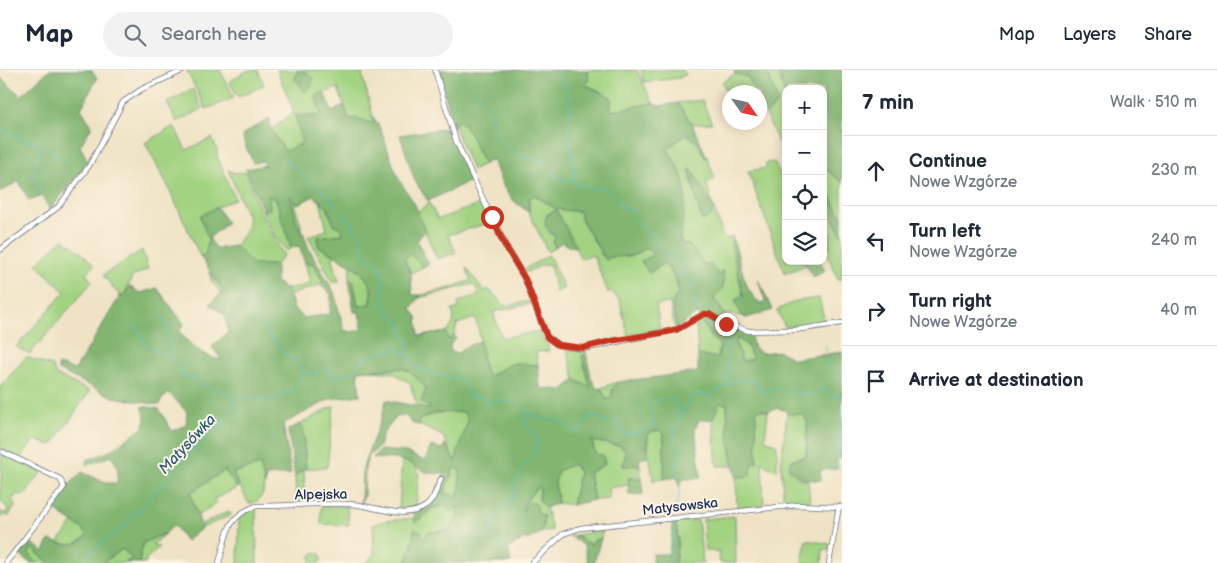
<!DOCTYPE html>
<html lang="en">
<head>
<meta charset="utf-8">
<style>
  body { margin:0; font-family:"Balsamiq Sans",sans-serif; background:#f2f2f3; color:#1f2937 }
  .controls { position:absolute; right:15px; top:15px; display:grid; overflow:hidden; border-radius:10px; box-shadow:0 2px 12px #0003 }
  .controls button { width:45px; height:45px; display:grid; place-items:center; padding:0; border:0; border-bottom:1px solid #e0e1e3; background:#fff; color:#1f2937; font:25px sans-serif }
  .compass { position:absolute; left:722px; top:15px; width:45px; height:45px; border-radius:50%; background:#fff; box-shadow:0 2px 12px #0003; rotate:124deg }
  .stop { position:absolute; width:15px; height:15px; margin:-11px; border:4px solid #c8321e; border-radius:50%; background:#fff }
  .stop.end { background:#c8321e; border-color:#fff; box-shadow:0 1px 5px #0008 }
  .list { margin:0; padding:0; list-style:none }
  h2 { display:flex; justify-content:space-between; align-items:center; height:65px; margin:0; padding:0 20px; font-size:21px }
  h2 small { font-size:16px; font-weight:400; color:#747a83 }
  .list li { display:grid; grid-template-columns:32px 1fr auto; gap:15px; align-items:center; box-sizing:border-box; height:70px; padding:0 20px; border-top:1px solid #e0e1e3 }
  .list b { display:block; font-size:19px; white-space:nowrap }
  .list p { margin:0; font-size:16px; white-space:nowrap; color:#747a83 }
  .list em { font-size:16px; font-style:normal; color:#747a83 }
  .icon { flex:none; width:28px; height:28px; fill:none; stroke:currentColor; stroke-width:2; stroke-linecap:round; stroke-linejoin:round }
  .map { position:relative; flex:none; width:842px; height:493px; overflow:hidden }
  header { display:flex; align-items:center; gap:30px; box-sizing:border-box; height:70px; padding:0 25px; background:#fff; border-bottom:1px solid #e0e1e3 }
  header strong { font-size:24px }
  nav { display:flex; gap:28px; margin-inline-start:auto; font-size:18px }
  .search { width:350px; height:45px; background:#f2f2f3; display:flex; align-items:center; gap:12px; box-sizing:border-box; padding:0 18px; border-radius:28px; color:#747a83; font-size:19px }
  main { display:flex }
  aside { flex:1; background:#fff }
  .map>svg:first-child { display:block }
  .green { fill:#a2d381; stroke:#5e8170; fill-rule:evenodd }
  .forest { fill:#81b56f; stroke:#4e7266; fill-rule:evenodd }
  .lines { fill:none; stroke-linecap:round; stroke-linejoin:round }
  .stream { stroke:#52c0c8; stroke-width:1 }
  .minor-casing { stroke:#666e82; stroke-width:6 }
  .minor { stroke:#fff; stroke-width:4.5 }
  .route { stroke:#c8321e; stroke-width:6 }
  .labels { text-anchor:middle; stroke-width:4; stroke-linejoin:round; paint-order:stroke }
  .street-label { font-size:14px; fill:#1b2f5e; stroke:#fcf5e5 }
  .water-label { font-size:15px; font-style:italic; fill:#2c5a7e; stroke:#fcf5e5 }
</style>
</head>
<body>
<header>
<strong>Map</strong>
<div class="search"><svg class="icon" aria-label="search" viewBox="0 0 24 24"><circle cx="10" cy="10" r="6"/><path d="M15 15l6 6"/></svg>Search here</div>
<nav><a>Map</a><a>Layers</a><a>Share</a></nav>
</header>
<main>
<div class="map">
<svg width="842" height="493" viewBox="0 0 842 493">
  <rect width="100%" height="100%" fill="#fcf5e5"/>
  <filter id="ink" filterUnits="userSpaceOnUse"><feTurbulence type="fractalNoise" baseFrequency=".02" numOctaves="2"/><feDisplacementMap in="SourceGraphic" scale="10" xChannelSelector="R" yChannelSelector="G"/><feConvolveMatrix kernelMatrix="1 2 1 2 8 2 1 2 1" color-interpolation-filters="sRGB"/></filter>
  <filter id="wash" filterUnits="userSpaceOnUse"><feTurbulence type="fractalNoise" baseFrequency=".0096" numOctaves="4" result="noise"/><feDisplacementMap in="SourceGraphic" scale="20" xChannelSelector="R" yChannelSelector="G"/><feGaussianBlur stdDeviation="1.12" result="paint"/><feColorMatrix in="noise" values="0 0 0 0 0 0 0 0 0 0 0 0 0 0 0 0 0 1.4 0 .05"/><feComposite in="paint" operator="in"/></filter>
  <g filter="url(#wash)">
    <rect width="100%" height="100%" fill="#f0e3c5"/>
    <g class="green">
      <polygon points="189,0 220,0 234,28 206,39 187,1"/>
      <polygon points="248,0 258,0 264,15 238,27 229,12"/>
      <polygon points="277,0 298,0 295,8 304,1 301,0 361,0 375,55 349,49 338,18 315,26 322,46 302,73 286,81 271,60 294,42"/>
      <polygon points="586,0 637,0 653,33 611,41 600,21 586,15 589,6"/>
      <polygon points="641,0 683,0 686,4 679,8 644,12"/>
      <polygon points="763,0 772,2 785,0 778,2 786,26 786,90 766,45 778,32 769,6"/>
      <polygon points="735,4 748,6 756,22 730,22 729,28 722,12"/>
      <polygon points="193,19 202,39 177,52 167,33"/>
      <polygon points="702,30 712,53 692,54 678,33"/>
      <polygon points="460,50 469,62 484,94 472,100 454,56"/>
      <polygon points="174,56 186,80 212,68 217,80 217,86 235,129 217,137 206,184 200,186 166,112 145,73"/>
      <path d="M687 64 699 74 705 88 707 87 715 109 706 113 723 166 726 169 733 166 731 172 744 226 735 230 742 246 724 244 718 232 713 228 722 201 720 206 706 196 690 176 684 175 680 170 666 79ZM691 99 700 115 702 150 689 100Z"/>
      <polygon points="774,92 786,116 786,191 804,191 807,194 785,204 748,101 766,98 766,93"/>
      <polygon points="823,99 827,100 842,112 842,149 823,111"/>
      <path d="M228 100 234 103 246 102C257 135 265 156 284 185L276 195H254L235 176 248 158V148Z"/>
      <polygon points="289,125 293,129 304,165 297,153"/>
      <path d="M534 125 556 139 580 142C582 155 596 172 602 186H632L647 178 654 185 649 203 664 193C684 217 678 228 677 258L674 256 670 233 656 235 660 260 628 265 620 231 611 221 608 222 593 185 581 189 556 141 547 144 550 163 555 166V177L548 182 529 143V129Z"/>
      <polygon points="269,126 276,129 291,178 287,181 275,167 263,141 269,139"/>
      <polygon points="823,129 842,166 842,209 838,209 826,181 829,179 830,164 823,149"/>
      <polygon points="320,131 327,137 334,155 342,158 343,164 318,167 318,175 335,185 333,189 339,211 333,213 308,166 327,160"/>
      <polygon points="429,133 438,149 481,134 492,152 448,165 456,183 437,189 417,142"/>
      <polygon points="63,169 81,182 94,195 86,204 92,212 30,284 16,277 65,222 36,194"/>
      <polygon points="142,180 148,199 132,207 124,226 120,226 103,205"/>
      <polygon points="410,184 423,197 411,203 404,189"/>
      <polygon points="549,185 564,218 556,222 550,195 542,195 525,203 522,200"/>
      <polygon points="305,193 312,193 323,211 320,215 290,225 285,219 303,216 310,211"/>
      <path d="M351 195C368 205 372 215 371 234L358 236 353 210 349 209Z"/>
      <path d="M466 197 484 221 488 219 506 236 530 231 531 234 493 242 502 268 541 261 543 271H547L549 281 536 282 538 295C531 296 525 293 518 293 506 293 499 303 488 306 478 288 483 267 475 248L457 254 454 266 449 270 446 262C453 256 456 249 452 240L459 238 458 232 480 224 473 214 419 228 421 225 450 218 471 210Z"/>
      <path d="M210 202 224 221 220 223C216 215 209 212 210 202Z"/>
      <polygon points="819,228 825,252 785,257 777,240 796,231"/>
      <polygon points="700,249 711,267 720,275 718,288 698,285 696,255"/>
      <polygon points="737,268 747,275 753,289 742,291 736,274"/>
      <polygon points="567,280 585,280 586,283 582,286 590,317 575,310"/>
      <polygon points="26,287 52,296 56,305 90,321 53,374 48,375 34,369 21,389 0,379 0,317"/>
      <polygon points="403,298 410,302 426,318 422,332 431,337 429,340 417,336 410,313 393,303 372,301"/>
      <polygon points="617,312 612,321 612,329 606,329 601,318"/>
      <polygon points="719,333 727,333 728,365 734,396 717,396 713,349"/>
      <polygon points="334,336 327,397 306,399 303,358 298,355"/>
      <polygon points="761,339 768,342 765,369 777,375 777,400 768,397 762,391 764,436 737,439 736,407 750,406 756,361 756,342"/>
      <polygon points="464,342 468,350 455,392 443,366 419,355 418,350 437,343"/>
      <polygon points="787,342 790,344 803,343 807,351 806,386 791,390 797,407 808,411 810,432 784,433 781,396"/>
      <path d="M659 360 664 363V409L653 411C651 394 647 379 648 362Z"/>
      <polygon points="592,371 621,376 626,382 623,396 640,395 641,408 633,408 629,415 609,418 609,429 594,430 589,403 605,394 595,384"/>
      <polygon points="2,384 42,402 24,426 17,424 12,431 16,435 8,447 5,444 0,449 0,441 5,444 8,438 0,431"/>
      <polygon points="402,390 412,394 419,401 416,437 399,440"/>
      <polygon points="573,394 579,402 572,435 558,433 555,412 557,401"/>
      <path d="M260 395C265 412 269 429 249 434L233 403Z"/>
      <polygon points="454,398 460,400 460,418 457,426 444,424"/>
      <polygon points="304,399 305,433 296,433 295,407"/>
      <polygon points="225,400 237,418 214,429 216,433 197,446 190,423"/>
      <polygon points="537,417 540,418 539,430 546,438 552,460 542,462 544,447 523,444 524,434"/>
      <polygon points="448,435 459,436 457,449 447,461 437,461 423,471 415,465 406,493 366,493 374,484 373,455 385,451 414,448 415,453 433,438"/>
      <polygon points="347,436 349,455 321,454 321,437"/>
      <polygon points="256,438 257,493 238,493 239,446"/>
      <polygon points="229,441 231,445 202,458 202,454"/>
      <polygon points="735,446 736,493 720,493 719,481 705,481 703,449"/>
      <polygon points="698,450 703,493 675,493 678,470 676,452"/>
      <path d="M73 452 84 460 87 465C78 475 71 476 58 473Z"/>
      <polygon points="603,460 601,468 595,470 591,475 576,466 573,468 569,466"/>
      <polygon points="166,463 152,475 159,477 145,490 147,493 139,493 143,473"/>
      <polygon points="806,470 830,474 828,480 823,479 822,493 802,493"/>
      <polygon points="31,478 50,493 37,493 29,484"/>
      <polygon points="123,479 132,489 124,493 102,493"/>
      <circle cx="316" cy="488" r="5.5"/>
    </g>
    <g class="forest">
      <polygon points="49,0 91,0 97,8 81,39 92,56 80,76 88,91 50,140 42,126 29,131 19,111 0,122 0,7 21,26"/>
      <polygon points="298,0 304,1 314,9 311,17 305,23 295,8"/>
      <path d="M438 0H586L589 6 586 15 611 27V41L653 33 658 36 678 33 692 54 707 87 705 88 699 74 687 64 667 79C693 116 685 128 680 170L684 175H690L705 196 710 194 720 206 722 200C725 213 725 219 713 228L724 244 725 256 750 263 754 279 762 283 779 281 793 289 842 282V388H836L837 399 820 400 821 410C806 411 799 408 788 398L791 390 806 386 807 351 803 344H790C783 338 776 336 768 342L761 339 756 342 757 392 752 394 750 406 736 407 728 365 727 334 719 333 713 349 699 350 695 359 701 408 683 409 679 417 677 407 664 409V364L659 360 648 363 647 381 650 387 639 389 640 395 623 396 626 382 621 376 592 371 595 384 603 385 605 394 589 403 594 430 572 435 579 402 573 394 558 401 555 412 558 433 546 438 539 430 540 419 537 417 524 434 523 442 528 432 536 434 538 443 544 446 542 462 527 470 526 467 508 479 511 493H406L412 481 414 459 422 462 424 470 428 462 447 461 457 449 458 437 452 442 448 439V435L433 438 415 453 414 443 428 439 445 402C422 408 419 394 401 390 392 388 382 389 373 388L380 380 405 382 425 391 431 376 442 379 445 374 455 391 468 350 464 342 436 343 419 350V355L413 354 405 345 397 346 382 365 379 377 368 387 365 399 364 428 360 433C363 422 360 409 363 398 369 375 382 354 386 330L429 339 430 337 421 332 426 318 410 302 403 298 358 301 360 325 330 329 283 354 291 404 266 406 265 415 260 395 233 403 239 417 237 418 225 400 190 423 202 458 186 471 174 455 166 463 143 473 139 493H124L132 489 123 479 102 493H50L31 478 29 484 37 493H30L18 483 26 474 32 473 44 482 49 470C65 475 75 478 87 466L83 462 84 460 52 438 69 415 82 402 106 413H117L118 397 111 386 87 395 86 390 108 382 144 357 145 346 142 336 159 339 172 361 186 355 187 342 169 323 161 330 160 335 113 327 58 300V295L75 300 120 226H124L129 216 140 223 157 218 184 254 179 261C189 275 205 288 222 290L212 277 228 262 225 245 210 234 224 221 200 186 206 184 208 168 200 146 217 137 227 153 209 168 216 179 235 176 254 195H276V211L289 223 294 239 304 248 330 244 331 224 320 215 323 211 312 193H305L299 176 291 178 276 129 269 126 270 139 263 141 246 99 266 95 262 91 253 93C250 82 243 77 243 64L270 48 271 60 286 81 302 73 295 45 321 46 315 26 324 22 332 42 344 35 349 49 357 48 374 54 372 46C381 53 390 89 396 102 400 114 409 124 415 135 419 143 421 153 425 161L417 171 429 194 423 197 410 184 404 189 411 203 412 225H421L411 239 417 247 419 266 446 262 449 270 454 266 456 269 450 275 451 282 459 283 463 278 480 271 484 297 488 306C499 303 506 293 518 293 525 293 531 296 538 295L540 318 562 320 575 310 590 317 582 286 586 283 591 308 597 319 601 318 606 329H612V321L617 312 698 302V285L718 288 720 275 711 267 697 243 677 258 672 233 679 221 676 208 664 193 649 203 641 191 653 185 647 178 632 186 611 187 606 190 581 149 580 142 556 139 534 125 529 129V143C524 138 518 135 513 130 502 119 498 103 493 89L484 94 469 62 460 50 454 56ZM290 126 298 134 314 126 327 137 334 155 342 158 343 164 318 167V176L360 200 372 217 371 234 358 236 353 210 349 209 354 242H359L362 259 352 262 344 260 334 222 308 177 304 165 297 153ZM737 268 747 275 753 289 742 291 736 274ZM454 398 460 400V418L457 426 444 423Z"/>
      <polygon points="734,0 763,0 769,6 778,32 766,45 760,31 760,22 756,22 748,7 735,4"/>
      <polygon points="785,0 842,0 842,112 827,100 823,99 823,19 786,19 786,26 778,2"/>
      <polygon points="448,58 470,111 428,131 415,111 400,65"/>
      <polygon points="691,99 713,137 712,145 702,151 689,100"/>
      <polygon points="823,111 842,149 842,166 823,129"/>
      <polygon points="557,141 576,177 568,176 562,172 555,177 553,174 555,166 546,157 545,149 551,142"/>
      <polygon points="497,148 516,184 511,183 496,150"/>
      <polygon points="823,149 830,164 829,179 823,183"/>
      <path d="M732 168C742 188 741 223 763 234L765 230 758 210 773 240 746 248 742 246 735 230 743 226 731 172Z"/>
      <polygon points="804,191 820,191 825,201 813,207"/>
      <polygon points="298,355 303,357 306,399 300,401 295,407 288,360"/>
      <polygon points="628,408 641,408 643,424 629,425"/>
      <path d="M676 452 678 470 675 493H652L653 484H669C669 474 674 464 672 453Z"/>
      <polygon points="576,465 591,475 595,470 601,468 594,493 588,493 584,476 573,468"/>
    </g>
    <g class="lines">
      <g class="stream">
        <path d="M557 0C560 10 566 16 568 24 572 37 569 51 568 63 567 78 578 93 573 109"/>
        <polyline points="469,19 482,30 491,44 498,72 505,77 514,84 542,92 558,108 573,111 580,116 606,119 617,129 622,137 631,139 633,150 653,165 663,182 676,189 691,213 695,233 701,242"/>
        <polyline points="0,59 55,83 68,97"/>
        <polyline points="40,78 32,106 42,122"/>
        <polyline points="281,86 330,128 342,146 351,151 353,158 361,167 364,184 381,197 384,216 382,223 385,236 400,254 403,266 408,271 409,285"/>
        <polyline points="246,222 255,246 285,284 296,290 301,297 301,301"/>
        <path d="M162 245C167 255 173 274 170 285"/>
        <path d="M704 245C710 253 718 259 723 266 728 273 729 301 727 309L730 314"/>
        <path d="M135 254C139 261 143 273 150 278 165 289 175 280 181 305L194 309 198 315 219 320 236 329"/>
        <polyline points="825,276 829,295 842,310"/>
        <polyline points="839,400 837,382 842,335"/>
        <polyline points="674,444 680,420 676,394 679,385 679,372 675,368 674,357 678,352 677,347"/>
        <polyline points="489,464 503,476 511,493"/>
        <path d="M80 493 98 476 127 454 130 446 139 442C144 432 152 429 155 418L162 416 172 402 219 356 237 330 242 328 273 331 285 322 294 321 301 311V302L314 304 323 297 333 307 354 301 361 290 395 278 402 281 418 297 435 305 460 310 466 314 467 324 471 327H481L487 334C512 324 517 338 537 348 544 352 554 348 561 351 565 353 569 359 573 362L579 361 585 351 593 345 608 353 619 352 625 365C637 363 647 361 655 352 653 348 650 344 650 340 650 328 667 328 674 331L677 336V346L681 347 689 329 699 324 708 326C723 318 737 304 756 311L759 320 766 322C784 309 790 326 805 324 810 324 817 320 821 318L833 326 842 325"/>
        <polyline points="463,493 473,479 481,474 496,448 513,428 515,414 525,394 534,386 538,369 535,363 526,355 525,349 529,343"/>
        <path d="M670 493C669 479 675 465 674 451"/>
      </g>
    </g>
  </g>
  <g filter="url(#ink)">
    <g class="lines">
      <defs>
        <g id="minor">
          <polyline points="435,0 456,71 503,172 525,209 547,267 558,275 583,279 678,259 704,244 709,244 726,254 749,261 795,260 842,253"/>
          <polyline points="0,180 58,137 89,96 123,32 142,19 184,0"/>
          <polyline points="3,382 60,409 64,417 6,493"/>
          <path d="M219 493C227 466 225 447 256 436 286 436 317 433 348 434 373 434 403 452 426 436 434 431 437 417 441 409"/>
          <polyline points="532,493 563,464 580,458 798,435 842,437"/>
          <polyline points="829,493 839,436"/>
        </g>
      </defs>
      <use href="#minor" class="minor-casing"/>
      <use href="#minor" class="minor"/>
    </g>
  </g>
  <g class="lines" filter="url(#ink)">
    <polyline class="route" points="492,147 503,172 525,209 547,267 558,275 583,278 611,271 667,262 678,259 704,244 709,244 726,254"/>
  </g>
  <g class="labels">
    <g class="street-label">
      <text transform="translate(321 424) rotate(-1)" y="5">Alpejska</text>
      <text transform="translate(680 436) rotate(-6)" y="5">Matysowska</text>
    </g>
    <g class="water-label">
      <text transform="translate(187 374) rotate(-47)" y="5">Matysówka</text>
    </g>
  </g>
</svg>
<div class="controls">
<button>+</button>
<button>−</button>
<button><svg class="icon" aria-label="locate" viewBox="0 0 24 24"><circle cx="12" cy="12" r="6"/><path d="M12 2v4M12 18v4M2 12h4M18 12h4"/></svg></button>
<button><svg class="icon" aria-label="layers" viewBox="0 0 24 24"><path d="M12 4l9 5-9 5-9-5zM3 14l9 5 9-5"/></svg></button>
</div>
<svg class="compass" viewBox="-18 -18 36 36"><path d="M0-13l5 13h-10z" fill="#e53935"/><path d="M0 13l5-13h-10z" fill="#747a83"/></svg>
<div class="stop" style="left:492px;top:147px"></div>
<div class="stop end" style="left:726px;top:254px"></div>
</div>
<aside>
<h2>7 min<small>Walk · 510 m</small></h2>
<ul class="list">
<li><svg class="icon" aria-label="ahead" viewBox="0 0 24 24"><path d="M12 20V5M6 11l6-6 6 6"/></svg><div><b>Continue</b><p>Nowe Wzgórze</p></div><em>230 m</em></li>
<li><svg class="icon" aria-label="left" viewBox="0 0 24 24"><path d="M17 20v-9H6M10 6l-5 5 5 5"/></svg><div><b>Turn left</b><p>Nowe Wzgórze</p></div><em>240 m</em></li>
<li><svg class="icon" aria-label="right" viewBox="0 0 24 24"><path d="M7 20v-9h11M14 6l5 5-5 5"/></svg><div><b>Turn right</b><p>Nowe Wzgórze</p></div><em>40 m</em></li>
<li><svg class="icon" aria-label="arrive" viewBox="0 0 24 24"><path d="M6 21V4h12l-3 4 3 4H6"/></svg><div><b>Arrive at destination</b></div></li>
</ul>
</aside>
</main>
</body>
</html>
